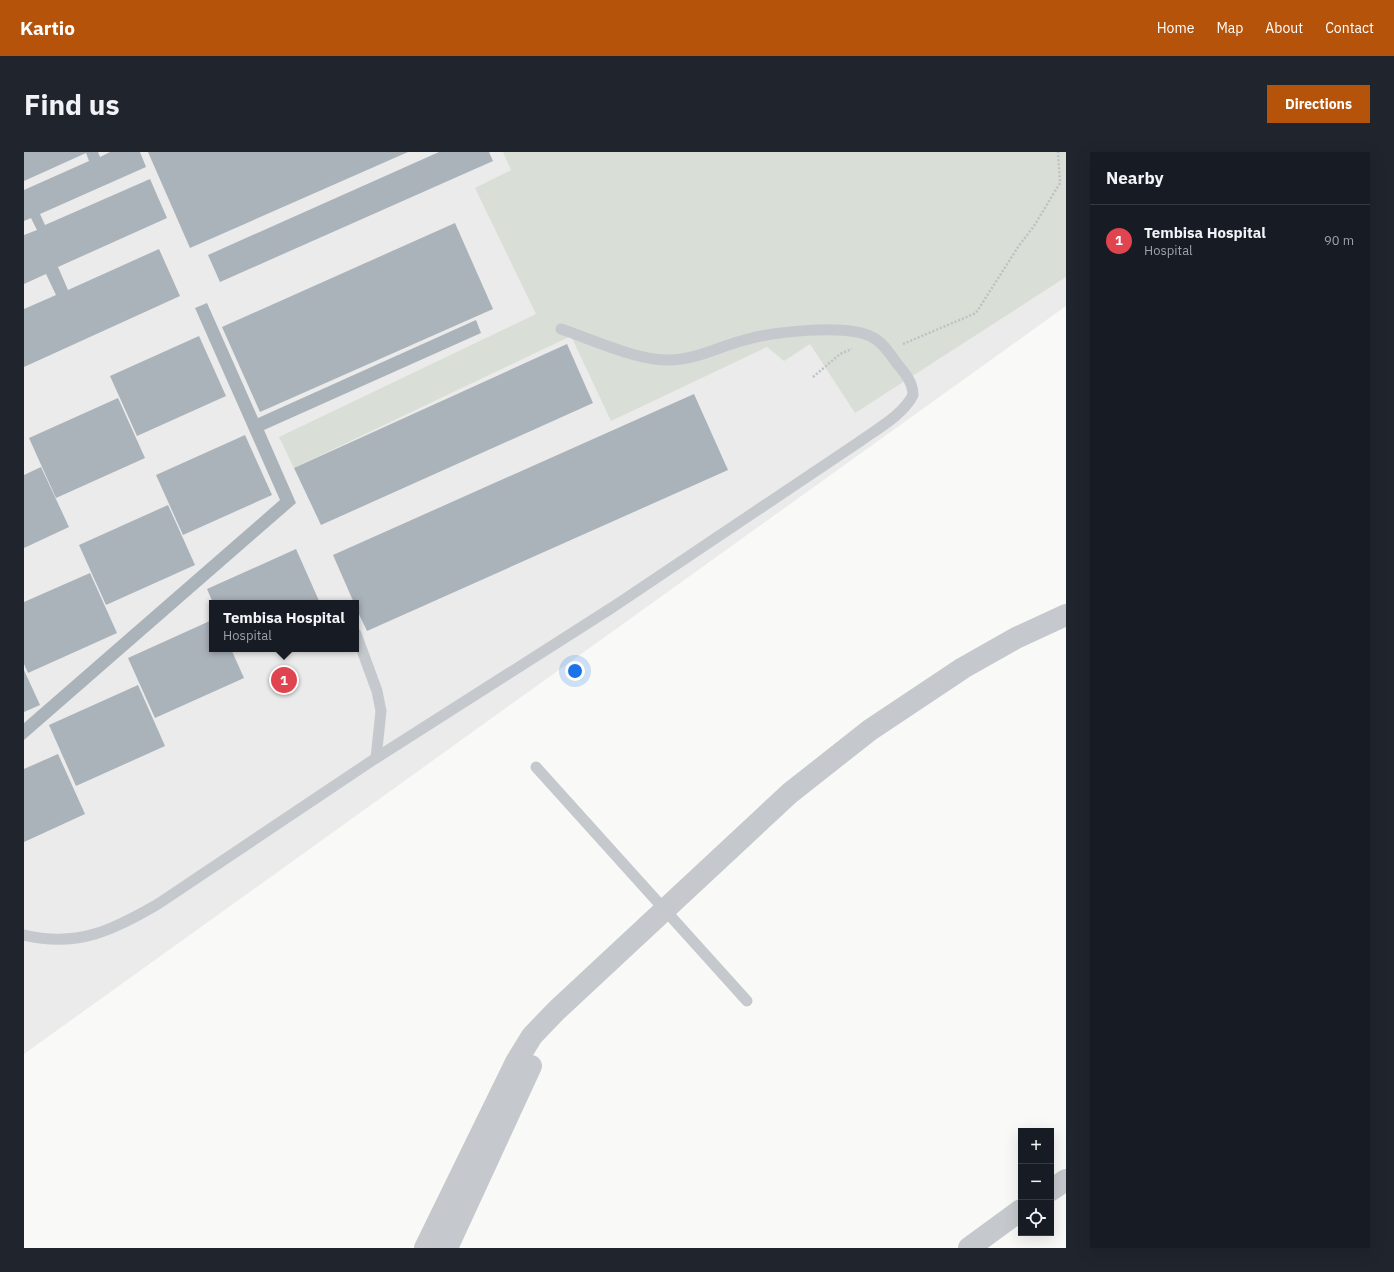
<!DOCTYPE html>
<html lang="en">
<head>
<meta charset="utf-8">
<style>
  body { margin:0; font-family:"IBM Plex Sans",sans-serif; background:#20242c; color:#f1f3f6 }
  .controls { position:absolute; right:12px; bottom:12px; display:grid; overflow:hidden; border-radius:0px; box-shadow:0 4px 16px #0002 }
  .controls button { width:36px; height:36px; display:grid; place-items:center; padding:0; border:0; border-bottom:1px solid #363941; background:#171b24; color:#f1f3f6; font:20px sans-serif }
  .you { position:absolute; left:551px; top:519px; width:14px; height:14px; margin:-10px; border:3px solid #fff; border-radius:50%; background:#1a73e8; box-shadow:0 0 0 6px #1a73e833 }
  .badge { display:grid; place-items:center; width:26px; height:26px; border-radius:50%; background:#b45309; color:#fff; font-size:13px; font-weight:700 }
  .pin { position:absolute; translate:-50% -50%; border:2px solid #fff; box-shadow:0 1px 4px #0006 }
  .popup { position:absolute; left:185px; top:448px; width:150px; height:52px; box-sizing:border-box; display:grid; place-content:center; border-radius:0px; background:#171b24; filter:drop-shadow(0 1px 3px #0005); font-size:13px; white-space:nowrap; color:#9ea1a6 }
  .popup b { font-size:15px; color:#f1f3f6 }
  .popup::after { content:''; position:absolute; left:50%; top:100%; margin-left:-8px; border:8px solid transparent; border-top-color:#171b24 }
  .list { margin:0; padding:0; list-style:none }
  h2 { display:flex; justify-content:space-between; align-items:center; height:52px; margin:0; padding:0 16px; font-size:17px }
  h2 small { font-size:13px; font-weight:400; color:#9ea1a6 }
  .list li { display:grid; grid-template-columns:26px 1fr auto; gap:12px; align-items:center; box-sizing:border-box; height:72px; padding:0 16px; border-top:1px solid #363941 }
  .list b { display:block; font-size:15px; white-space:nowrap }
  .list p { margin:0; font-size:13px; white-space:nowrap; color:#9ea1a6 }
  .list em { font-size:13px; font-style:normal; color:#9ea1a6 }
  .icon { flex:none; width:22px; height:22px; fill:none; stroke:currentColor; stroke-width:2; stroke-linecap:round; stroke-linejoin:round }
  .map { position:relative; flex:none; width:1042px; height:1096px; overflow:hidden; border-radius:0px }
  header { display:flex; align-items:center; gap:24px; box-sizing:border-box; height:56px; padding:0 20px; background:#b45309; color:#fff }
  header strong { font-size:19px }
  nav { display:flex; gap:22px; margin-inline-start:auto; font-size:14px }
  .intro { display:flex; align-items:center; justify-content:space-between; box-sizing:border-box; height:96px; padding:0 24px }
  h1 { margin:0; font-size:28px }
  .button { padding:10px 18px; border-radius:0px; background:#b45309; color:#fff; font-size:14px; font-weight:700 }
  main { display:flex; gap:24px; padding:0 24px }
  aside { flex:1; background:#171b24; border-radius:0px; box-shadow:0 4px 16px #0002 }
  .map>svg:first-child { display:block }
  .built { fill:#eaebea; fill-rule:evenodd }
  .green { fill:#d9dfd6 }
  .building { fill:#abb3ba }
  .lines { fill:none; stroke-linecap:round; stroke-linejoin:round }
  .path { stroke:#bfc1c4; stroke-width:2.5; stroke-dasharray:2 2; stroke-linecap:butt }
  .lane { stroke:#c5c9cd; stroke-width:11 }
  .street { stroke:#c5c9cd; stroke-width:22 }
</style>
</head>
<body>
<header>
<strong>Kartio</strong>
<nav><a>Home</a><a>Map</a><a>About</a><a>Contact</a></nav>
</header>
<div class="intro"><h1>Find us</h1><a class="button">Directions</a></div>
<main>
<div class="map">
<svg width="1042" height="1096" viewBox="0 0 1042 1096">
  <rect width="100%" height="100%" fill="#f9faf7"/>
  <path class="built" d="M0 0H1042V154L0 902ZM188 451H332V497H188Z"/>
  <polygon class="green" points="479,0 1042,0 1042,125 831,261 786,192 760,209 743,195 587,269 547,184 270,316 255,285 512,162 451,36 487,18"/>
  <g class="building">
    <polygon points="0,0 74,0 76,5 86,0 116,0 122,15 16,62 21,73 126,27 143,66 34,115 44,138 135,97 156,144 0,215 0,157 32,143 22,122 0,132 0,83 13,78 7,66 0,69 0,38 65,9 62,1 0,29"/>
    <polygon points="124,0 384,0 166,96"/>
    <polygon points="415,0 465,0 469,9 196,130 184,103"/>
    <polygon points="431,71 469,157 236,260 198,175"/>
    <polygon points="183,151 234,266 452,168 457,181 240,278 272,351 0,588 0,571 256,348 171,156"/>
    <polygon points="175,184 202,244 113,284 86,224"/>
    <polygon points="543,192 569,251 297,373 270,316"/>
    <polygon points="670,242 704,318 343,479 332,456 332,451 330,451 309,403"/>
    <polygon points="94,246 121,306 32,346 5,286"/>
    <polygon points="221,283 248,343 159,383 132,323"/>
    <polygon points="17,315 45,375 0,396 0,323"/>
    <polygon points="144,353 171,413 82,453 55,393"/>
    <polygon points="272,397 296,451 189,451 183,437"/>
    <polygon points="66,421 93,481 4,521 0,512 0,450"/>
    <polygon points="188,468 188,497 207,497 220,526 131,566 104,506"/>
    <polygon points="0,518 16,553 0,560"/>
    <polygon points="114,533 141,594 52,634 25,573"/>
    <polygon points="34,602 61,662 0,690 0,617"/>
  </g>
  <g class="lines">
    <g class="path">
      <polyline points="879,192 952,161 994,95 1010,74 1036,31 1034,0"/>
      <polyline points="789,225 816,202 828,197"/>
    </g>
    <g class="lane">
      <polyline points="332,482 353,539 357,559 352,606"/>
      <polyline points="512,615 723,849"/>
      <path d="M0 783C54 796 89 778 134 752L352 606 589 455 835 290C853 277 879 263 889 243 889 229 879 219 871 209 865 200 858 190 848 185 822 171 746 180 717 189 692 196 671 208 644 208 614 209 567 187 537 177"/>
    </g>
    <g class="street">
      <polyline points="1027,1038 1042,1028"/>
      <polyline points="401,1096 492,910 508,884 533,858 766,641 846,578 939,516 992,486 1042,463"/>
      <polyline points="423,1096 507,914"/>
      <polyline points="945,1096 997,1058"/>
    </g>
  </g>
</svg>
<div class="controls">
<button>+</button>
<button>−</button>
<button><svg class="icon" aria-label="locate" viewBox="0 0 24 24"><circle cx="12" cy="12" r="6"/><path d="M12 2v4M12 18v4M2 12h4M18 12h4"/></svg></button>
</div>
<div class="you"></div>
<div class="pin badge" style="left:260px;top:528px;background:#e0444e">1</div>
<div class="popup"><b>Tembisa Hospital</b>Hospital</div>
</div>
<aside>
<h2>Nearby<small></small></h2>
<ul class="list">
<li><span class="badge" style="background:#e0444e">1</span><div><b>Tembisa Hospital</b><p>Hospital</p></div><em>90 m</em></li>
</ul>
</aside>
</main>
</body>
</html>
